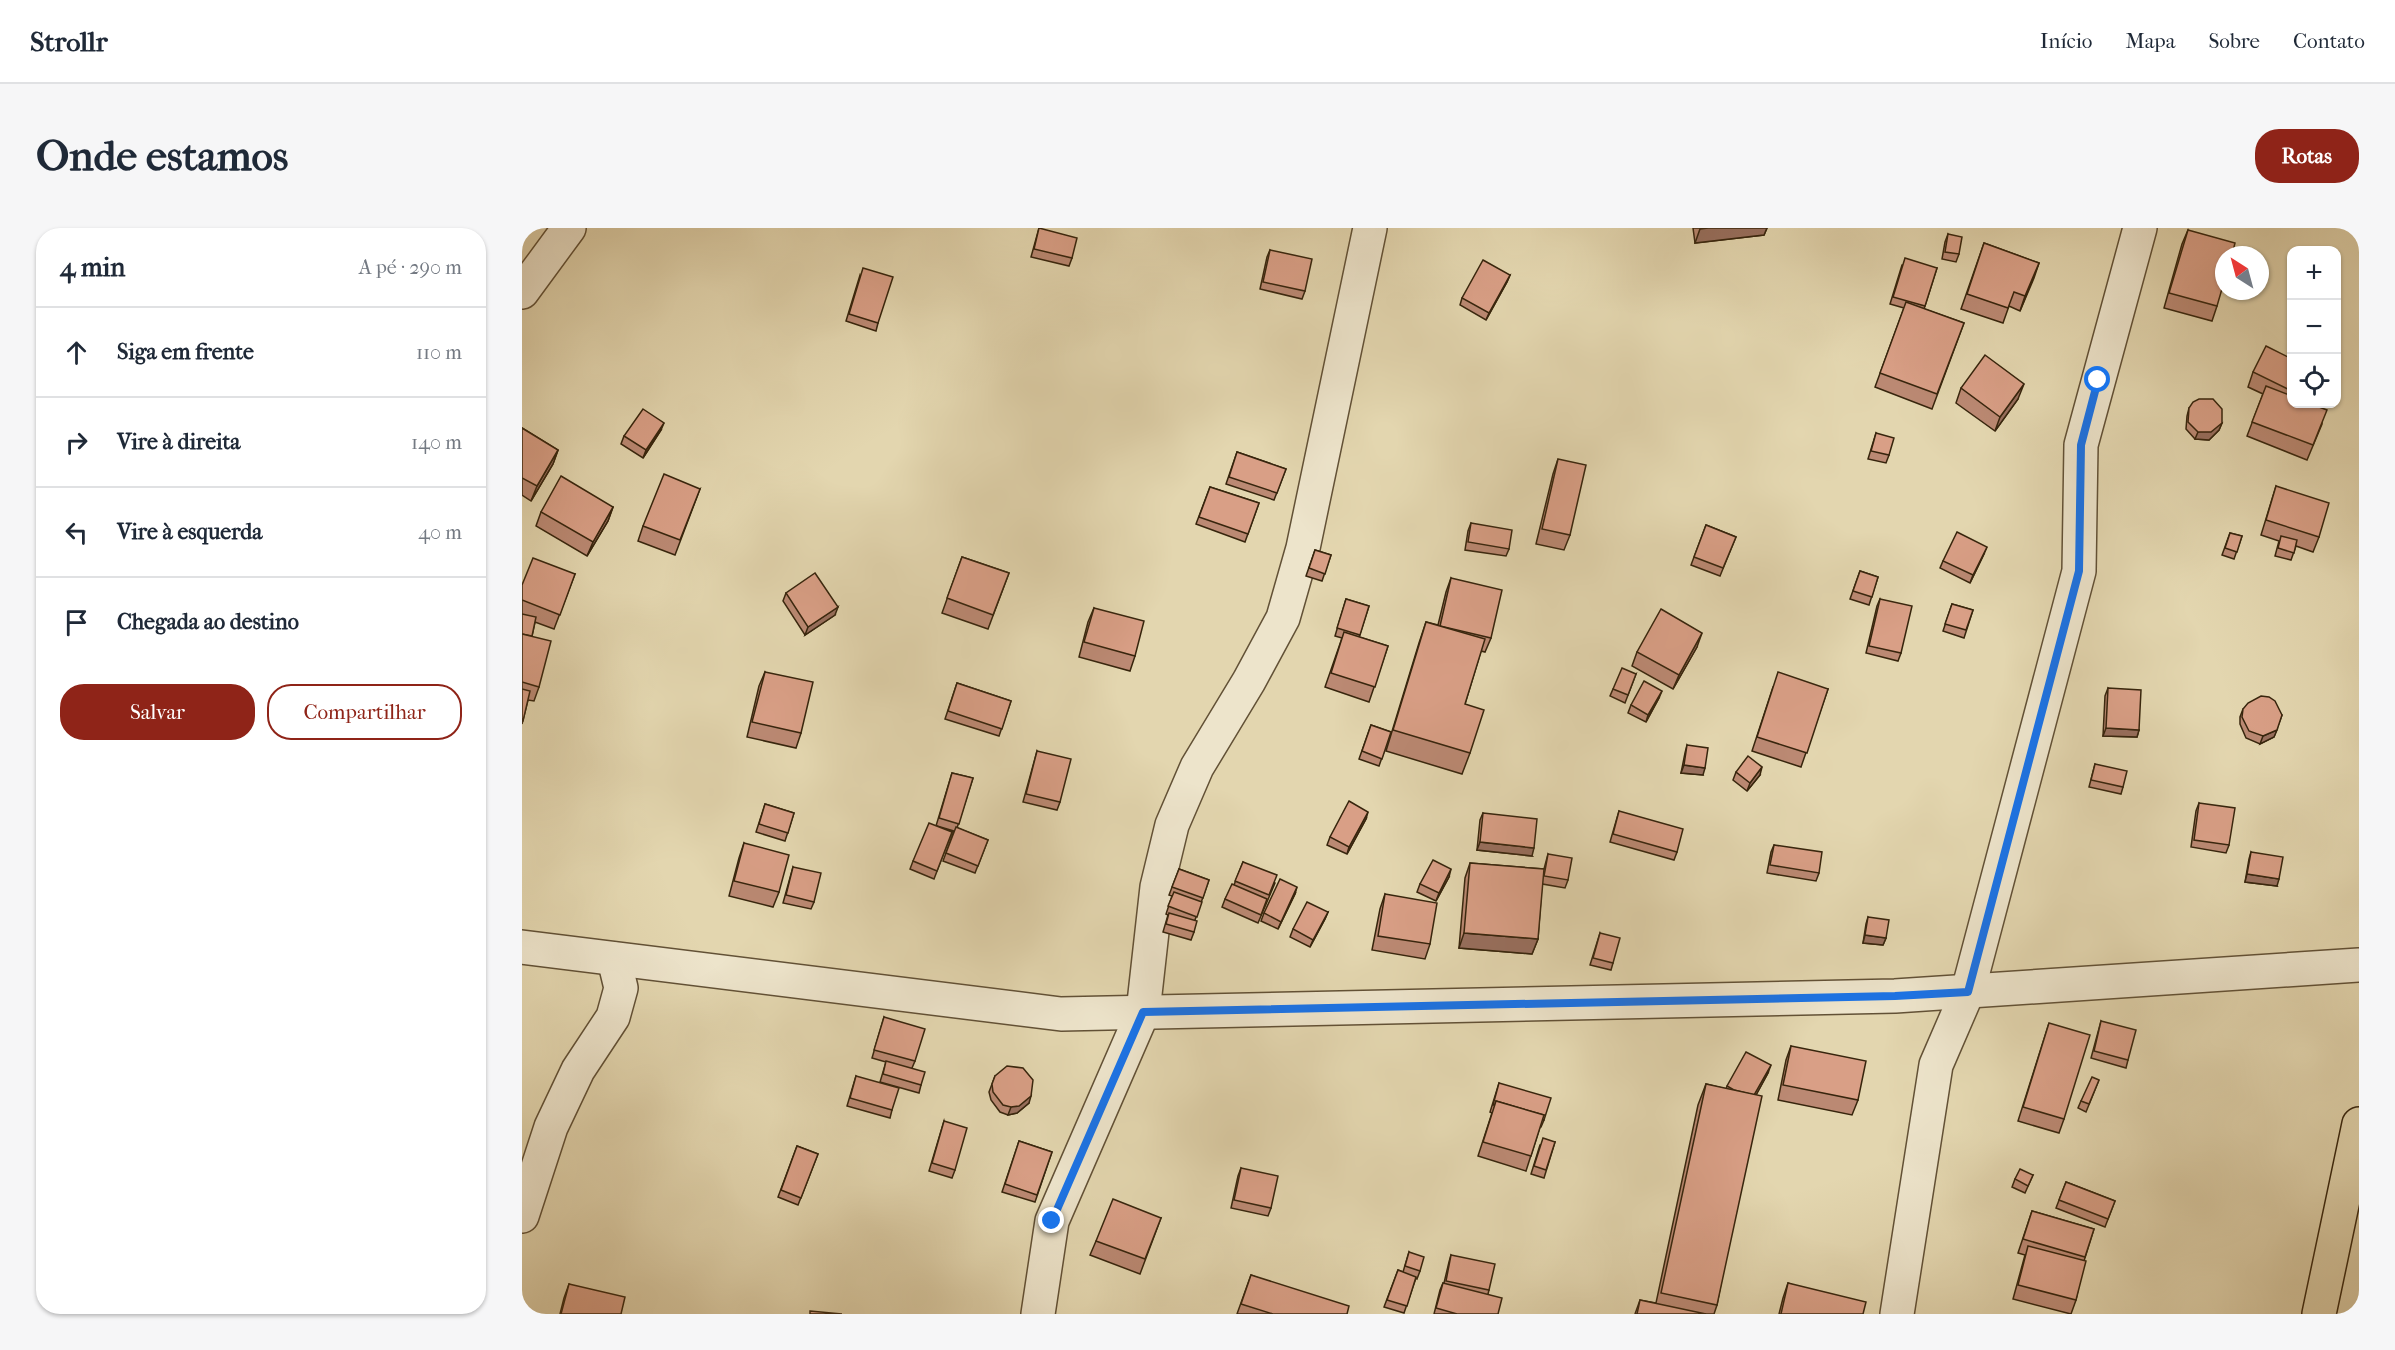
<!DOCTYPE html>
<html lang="pt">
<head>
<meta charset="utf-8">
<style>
  body { margin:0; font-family:"IM FELL French Canon",serif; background:#f6f6f7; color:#1f2937 }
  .controls { position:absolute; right:18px; top:18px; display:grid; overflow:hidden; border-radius:12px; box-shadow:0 2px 4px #0004 }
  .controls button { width:54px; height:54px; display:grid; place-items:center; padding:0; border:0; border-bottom:2px solid #e0e1e3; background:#fff; color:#1f2937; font:30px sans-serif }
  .compass { position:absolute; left:1693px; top:18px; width:54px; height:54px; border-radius:50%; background:#fff; box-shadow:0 2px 4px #0004; rotate:324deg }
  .stop { position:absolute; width:18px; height:18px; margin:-14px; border:4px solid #1a73e8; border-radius:50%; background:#fff }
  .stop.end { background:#1a73e8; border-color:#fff; box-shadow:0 2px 6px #0008 }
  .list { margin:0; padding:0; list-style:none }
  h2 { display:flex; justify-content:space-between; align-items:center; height:78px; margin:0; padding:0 24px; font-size:26px }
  h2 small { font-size:20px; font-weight:400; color:#747a83 }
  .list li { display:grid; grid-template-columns:39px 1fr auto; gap:18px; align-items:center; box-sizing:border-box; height:90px; padding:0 24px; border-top:2px solid #e0e1e3 }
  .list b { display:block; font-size:22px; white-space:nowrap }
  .list em { font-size:20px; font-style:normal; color:#747a83 }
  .actions { display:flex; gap:12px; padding:18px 24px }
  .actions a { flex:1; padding:14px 0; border:2px solid #8f2418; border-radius:24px; text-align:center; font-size:21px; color:#8f2418 }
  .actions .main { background:#8f2418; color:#fff }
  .icon { flex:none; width:33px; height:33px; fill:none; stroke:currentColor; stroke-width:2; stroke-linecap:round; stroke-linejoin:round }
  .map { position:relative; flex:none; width:1837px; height:1086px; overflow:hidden; border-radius:24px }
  header { display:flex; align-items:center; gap:36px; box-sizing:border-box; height:84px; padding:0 30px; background:#fff; border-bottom:2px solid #e0e1e3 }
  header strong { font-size:28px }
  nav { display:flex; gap:33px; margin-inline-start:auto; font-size:21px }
  .intro { display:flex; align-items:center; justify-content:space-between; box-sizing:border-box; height:144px; padding:0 36px }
  h1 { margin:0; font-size:42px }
  .button { padding:15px 27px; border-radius:24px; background:#8f2418; color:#fff; font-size:21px; font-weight:700 }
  main { display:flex; gap:36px; padding:0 36px }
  aside { flex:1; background:#fff; border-radius:24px; box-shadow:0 2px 4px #0004 }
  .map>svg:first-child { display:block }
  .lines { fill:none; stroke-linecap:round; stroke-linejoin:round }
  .minor-casing { stroke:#625136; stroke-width:36 }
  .highway-casing { stroke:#37250d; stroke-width:36 }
  .minor { stroke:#ede4cb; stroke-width:33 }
  .highway { stroke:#e3d6af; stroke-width:33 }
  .wall { fill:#bb8973; stroke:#37250d; stroke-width:1.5 }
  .shaded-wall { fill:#986f5e; stroke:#37250d; stroke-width:1.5 }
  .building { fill:#d99f86; stroke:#37250d; stroke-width:1.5 }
  .route { stroke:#1a73e8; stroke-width:8 }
</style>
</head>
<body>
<header>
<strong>Strollr</strong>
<nav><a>Início</a><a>Mapa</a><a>Sobre</a><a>Contato</a></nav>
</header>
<div class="intro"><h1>Onde estamos</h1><a class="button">Rotas</a></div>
<main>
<aside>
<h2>4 min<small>A pé · 290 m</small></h2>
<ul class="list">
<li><svg class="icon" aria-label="ahead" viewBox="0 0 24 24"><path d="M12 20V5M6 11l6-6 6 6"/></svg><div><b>Siga em frente</b></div><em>110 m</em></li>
<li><svg class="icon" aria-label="right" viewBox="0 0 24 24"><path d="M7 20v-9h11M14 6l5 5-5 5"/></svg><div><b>Vire à direita</b></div><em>140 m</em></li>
<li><svg class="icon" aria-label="left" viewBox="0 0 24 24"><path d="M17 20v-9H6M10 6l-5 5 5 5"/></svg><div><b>Vire à esquerda</b></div><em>40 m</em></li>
<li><svg class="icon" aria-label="arrive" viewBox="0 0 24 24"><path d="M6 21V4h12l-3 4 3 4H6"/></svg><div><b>Chegada ao destino</b></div></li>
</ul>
<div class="actions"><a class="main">Salvar</a><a>Compartilhar</a></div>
</aside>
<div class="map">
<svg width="1837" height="1086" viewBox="0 0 1837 1086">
  <rect width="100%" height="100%" fill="#e3d6af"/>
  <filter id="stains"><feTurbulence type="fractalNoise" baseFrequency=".00333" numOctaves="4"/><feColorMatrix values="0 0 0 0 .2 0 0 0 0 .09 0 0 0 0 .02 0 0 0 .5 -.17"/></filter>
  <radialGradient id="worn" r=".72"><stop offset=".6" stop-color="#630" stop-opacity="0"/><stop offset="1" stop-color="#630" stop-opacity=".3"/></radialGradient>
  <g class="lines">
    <defs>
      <g id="minor">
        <polyline points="0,64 47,0"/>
        <polyline points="0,719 539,786 1373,768 1837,737"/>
        <polyline points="0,988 29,899 56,842 91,789 99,760 92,731"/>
        <polyline points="516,1086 530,993 621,784 635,659 650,597 675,539 727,453 761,390 781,320 848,0"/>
        <polyline points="1375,1086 1414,837 1446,763 1557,343 1559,217 1618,0"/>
      </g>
      <polyline id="highway" points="1797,1086 1837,896"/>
    </defs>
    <use href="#minor" class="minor-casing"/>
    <use href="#highway" class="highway-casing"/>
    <use href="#minor" class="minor"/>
    <use href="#highway" class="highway"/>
  </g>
  <g class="wall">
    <polygon points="517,0 550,30 547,38 509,29"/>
    <polygon points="1171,0 1245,0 1242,7 1173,15"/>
    <polygon points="1666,2 1695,78 1690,93 1642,80 1660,16"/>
    <polygon points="1426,6 1437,26 1434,34 1420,31 1423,14"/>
    <polygon points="1462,15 1517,35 1498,83 1487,78 1481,95 1439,81"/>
    <polygon points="748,22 783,63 780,71 738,61 745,29"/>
    <polygon points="1380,37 1415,40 1402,81 1442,95 1410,181 1353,159 1382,80 1368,76"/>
    <polygon points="338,47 356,95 354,103 324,93"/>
    <polygon points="988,47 985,54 964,92 938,77 940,70"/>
    <polygon points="1770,131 1770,176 1802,176 1800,180 1800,196 1785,232 1725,208 1741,166 1726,159 1731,144"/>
    <polygon points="1439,160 1496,171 1473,203 1434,175"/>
    <polygon points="1667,180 1700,195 1697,202 1687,212 1673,211 1664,201 1665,188"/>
    <polygon points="0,200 36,222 31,236 9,273 0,267"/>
    <polygon points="139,202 121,230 99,216 102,208"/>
    <polygon points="1354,205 1367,227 1364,235 1346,231"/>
    <polygon points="715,224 764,241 752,272 704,256"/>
    <polygon points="1036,231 1048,307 1042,322 1014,316 1031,246"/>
    <polygon points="1754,258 1797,309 1791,324 1774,318 1769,332 1753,328 1757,313 1739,307"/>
    <polygon points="688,259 737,275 723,314 674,296"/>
    <polygon points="178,261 153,327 116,313 121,298"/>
    <polygon points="91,279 86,293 65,328 14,298 19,284"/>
    <polygon points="949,295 987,321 984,328 943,322 946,303"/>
    <polygon points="1184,297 1214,309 1198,348 1169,337"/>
    <polygon points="1708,305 1720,308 1712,331 1700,327"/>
    <polygon points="793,322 809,327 800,353 784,348"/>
    <polygon points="1462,326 1448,355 1418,340 1421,333"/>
    <polygon points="440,329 487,345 466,401 420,385"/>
    <polygon points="1338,343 1356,349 1347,377 1328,371"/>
    <polygon points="53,346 32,401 13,394 10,408 17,459 12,473 6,472 0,496 0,357"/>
    <polygon points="929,350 969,410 963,424 959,423 943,476 948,525 940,546 864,523 897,415 904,394 916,397 924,364"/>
    <polygon points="264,365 313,387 283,407 261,373"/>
    <polygon points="824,371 847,378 837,409 866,418 847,474 803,459 820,410 813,408"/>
    <polygon points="1358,371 1379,425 1376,433 1344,425 1355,378"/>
    <polygon points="1430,376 1451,382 1442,410 1421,403"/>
    <polygon points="572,380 613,428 608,443 557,429 566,394"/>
    <polygon points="1175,419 1151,461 1110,438 1115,424"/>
    <polygon points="243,444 279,505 274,520 225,509 237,458"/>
    <polygon points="1114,446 1103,475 1088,468 1091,461"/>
    <polygon points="435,455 489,473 477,508 423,491"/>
    <polygon points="1251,459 1306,461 1279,539 1230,523"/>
    <polygon points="1586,460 1617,502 1615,509 1581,508 1583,468"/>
    <polygon points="1137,470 1124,494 1106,485 1109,477"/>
    <polygon points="1721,481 1760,487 1752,509 1738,516 1724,510 1718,496 1718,489"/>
    <polygon points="849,497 869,504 857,538 837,531"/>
    <polygon points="1165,517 1181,547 1159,545 1163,525"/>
    <polygon points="515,523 538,574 535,582 501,574"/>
    <polygon points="1573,536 1601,559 1599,566 1567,559"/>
    <polygon points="1214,544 1238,547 1225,563 1211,552"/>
    <polygon points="430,545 451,550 435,600 466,612 453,645 421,633 432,603 415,598 430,604 412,651 388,641 391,633 414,598"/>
    <polygon points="1677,575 1707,617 1704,625 1669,619 1674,583"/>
    <polygon points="243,576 272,585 263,613 234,604"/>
    <polygon points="1097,583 1155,624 1152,632 1088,614"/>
    <polygon points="961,585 1010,628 955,622 958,592"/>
    <polygon points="844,591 825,626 805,617 808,609"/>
    <polygon points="222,615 257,664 251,679 207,668 217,630"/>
    <polygon points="1252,617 1297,645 1294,653 1245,645 1249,624"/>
    <polygon points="1729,624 1755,658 1723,654 1727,631"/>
    <polygon points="1026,626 1046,652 1043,660 1020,656 1016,711 1010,726 937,720 943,650 948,635 1022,641"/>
    <polygon points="721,634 753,655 736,695 700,679 703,671 712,657"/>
    <polygon points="271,639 292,674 289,681 261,675"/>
    <polygon points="657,641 687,652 673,692 672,704 669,712 641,704 646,687 644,686 650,668 647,667"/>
    <polygon points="927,649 914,673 895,664 898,656"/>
    <polygon points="773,666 756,701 739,693 742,685"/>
    <polygon points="863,666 908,716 903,731 850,722 858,681"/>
    <polygon points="806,684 803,691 788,719 768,709 771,701"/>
    <polygon points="1346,689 1364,710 1361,717 1341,715 1344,696"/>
    <polygon points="1078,705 1091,735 1089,742 1068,737"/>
    <polygon points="362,789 393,833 390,840 399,857 397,865 358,854 364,834 350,830"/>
    <polygon points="1579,793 1606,832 1604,840 1569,830"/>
    <polygon points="1527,795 1542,891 1537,905 1496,893"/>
    <polygon points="1269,818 1336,872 1330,887 1256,872 1264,832"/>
    <polygon points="1246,845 1234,867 1195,1077 1192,1086 1113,1086 1118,1072 1134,1075 1176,877 1184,856 1204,861 1205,858"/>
    <polygon points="334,848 370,882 368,890 325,878"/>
    <polygon points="473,848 507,875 495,885 486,887 478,884 469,872 467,864"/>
    <polygon points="1577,852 1564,884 1556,880 1559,873"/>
    <polygon points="977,855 1022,892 1019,899 1018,899 1004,943 956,928 970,885 968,884"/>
    <polygon points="422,893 433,942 430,950 407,943"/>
    <polygon points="497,913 530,924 513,974 480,964"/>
    <polygon points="1033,914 1022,950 1009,946 1018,917"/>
    <polygon points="275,918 296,926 276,977 256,969"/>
    <polygon points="719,940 749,980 746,988 709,980 716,948"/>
    <polygon points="1511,947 1503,965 1490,959 1493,951"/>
    <polygon points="1544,954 1593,973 1583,999 1534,980"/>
    <polygon points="1510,983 1572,1001 1562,1033 1554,1072 1549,1086 1491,1071 1503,1027 1496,1025"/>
    <polygon points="639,990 618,1046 568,1027 574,1013"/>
    <polygon points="887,1024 898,1043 895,1051 894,1050 882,1085 862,1079 876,1042 881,1044"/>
    <polygon points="929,1027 967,1062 966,1066 976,1086 912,1086 918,1062 921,1055 922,1055 927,1034"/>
    <polygon points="729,1047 825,1086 715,1086"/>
    <polygon points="1266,1055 1341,1086 1257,1086 1261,1070"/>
    <polygon points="47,1056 99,1086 38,1086 42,1070"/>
  </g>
  <g class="shaded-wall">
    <polygon points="1186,0 1245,0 1242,7 1173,15 1178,1"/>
    <polygon points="1517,35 1512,50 1498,83 1503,68"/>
    <polygon points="988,47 985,54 964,92 967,85"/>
    <polygon points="1502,156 1496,171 1473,203 1478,189"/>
    <polygon points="142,195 139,202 121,230 124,222"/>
    <polygon points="1700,195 1697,202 1687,212 1673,211 1676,204"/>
    <polygon points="36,222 31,236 9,273 15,258"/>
    <polygon points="91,279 86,293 65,328 71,314"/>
    <polygon points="1465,319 1462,326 1448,355 1451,347"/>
    <polygon points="316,379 313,387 283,407 286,399"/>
    <polygon points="1180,405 1175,419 1151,461 1157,447"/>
    <polygon points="1140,463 1137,470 1124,494 1126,487"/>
    <polygon points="1584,500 1617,502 1615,509 1581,508"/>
    <polygon points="1755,502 1752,509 1738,516 1741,508"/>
    <polygon points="1162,537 1183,540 1181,547 1159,545"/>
    <polygon points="1240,539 1238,547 1225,563 1228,555"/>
    <polygon points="846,584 844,591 825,626 827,619"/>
    <polygon points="958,614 1012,620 1010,628 955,622"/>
    <polygon points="929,641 927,649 914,673 917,665"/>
    <polygon points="1725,646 1757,651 1755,658 1723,654"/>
    <polygon points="775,659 773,666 756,701 759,694"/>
    <polygon points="806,684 803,691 788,719 791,712"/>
    <polygon points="942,705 1016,711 1010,726 937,720"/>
    <polygon points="1343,707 1364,710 1361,717 1341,715"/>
    <polygon points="1249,837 1246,845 1227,880 1229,872"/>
    <polygon points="509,868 507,875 495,885 486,887 489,879"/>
  </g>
  <g class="building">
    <polygon points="517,0 555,10 550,30 512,21"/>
    <polygon points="1666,2 1713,15 1710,27 1702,27 1702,54 1695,78 1647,65"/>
    <polygon points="1426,6 1440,9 1437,26 1423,24"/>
    <polygon points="1462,15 1517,35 1503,68 1492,64 1486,80 1445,66"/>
    <polygon points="748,22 790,31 783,63 741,54"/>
    <polygon points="1383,30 1415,40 1403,78 1371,69"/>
    <polygon points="961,32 988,47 967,85 940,70"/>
    <polygon points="341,40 371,49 356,95 327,86"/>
    <polygon points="1384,74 1442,95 1415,166 1358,145"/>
    <polygon points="1744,118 1770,131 1770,163 1731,144"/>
    <polygon points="1463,127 1502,156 1478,189 1439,160"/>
    <polygon points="1744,158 1770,168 1770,176 1789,176 1805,182 1791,217 1730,194"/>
    <polygon points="1677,171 1691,171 1700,181 1700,195 1689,204 1676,204 1666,194 1667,180 1671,174"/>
    <polygon points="121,181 142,195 124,222 102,208"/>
    <polygon points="0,200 36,222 15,258 0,250"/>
    <polygon points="1354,205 1372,210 1367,227 1349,223"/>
    <polygon points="715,224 764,241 755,265 707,249"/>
    <polygon points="1036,231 1064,237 1048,307 1020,301"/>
    <polygon points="142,246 178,261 158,312 121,298"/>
    <polygon points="39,248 91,279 71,314 19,284"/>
    <polygon points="1754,258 1807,275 1797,309 1744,292"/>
    <polygon points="688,259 737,275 726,306 677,289"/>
    <polygon points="949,295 990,302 987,321 946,314"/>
    <polygon points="1184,297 1214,309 1201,340 1172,329"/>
    <polygon points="1435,304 1465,319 1451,347 1421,333"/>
    <polygon points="1708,305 1720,308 1715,324 1703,320"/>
    <polygon points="1759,308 1775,312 1772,325 1756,320"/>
    <polygon points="793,322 809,327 803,346 787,340"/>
    <polygon points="440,329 487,345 471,387 425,370"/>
    <polygon points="11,330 53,346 38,387 0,372 0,357"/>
    <polygon points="1338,343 1356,349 1350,369 1331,363"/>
    <polygon points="293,345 316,379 286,399 264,365"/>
    <polygon points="929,350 980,362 969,410 918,398"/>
    <polygon points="824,371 847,378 838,407 815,400"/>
    <polygon points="1358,371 1390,378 1379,425 1347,418"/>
    <polygon points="1430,376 1451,382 1444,402 1423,396"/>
    <polygon points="572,380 622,393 613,428 562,414"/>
    <polygon points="1139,381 1180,405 1157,447 1115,424"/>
    <polygon points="0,386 14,389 10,408 0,406"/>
    <polygon points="904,394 963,411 943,476 962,482 948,525 871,502"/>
    <polygon points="822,404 866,418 853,459 809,445"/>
    <polygon points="0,406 29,413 17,459 0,454"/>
    <polygon points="1100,440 1114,446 1106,467 1091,461"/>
    <polygon points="243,444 291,454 279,505 230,494"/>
    <polygon points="1256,444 1306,461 1285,525 1235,509"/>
    <polygon points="1122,453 1140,463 1126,487 1109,477"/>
    <polygon points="435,455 489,473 480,501 426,483"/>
    <polygon points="1586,460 1619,462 1617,502 1584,500"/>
    <polygon points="0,461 8,463 1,493 0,493"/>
    <polygon points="1739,468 1747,469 1753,473 1760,487 1755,502 1741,508 1727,503 1720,489 1721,481 1726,475"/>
    <polygon points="849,497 869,504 860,531 840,523"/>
    <polygon points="1165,517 1186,520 1183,540 1162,537"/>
    <polygon points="515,523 549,531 538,574 504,566"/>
    <polygon points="1226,528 1240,539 1228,555 1214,544"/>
    <polygon points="1573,536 1605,543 1601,559 1569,552"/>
    <polygon points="430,545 451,550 437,596 417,590"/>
    <polygon points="827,573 846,584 827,619 808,609"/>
    <polygon points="1677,575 1713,580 1707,617 1672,612"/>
    <polygon points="243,576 272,585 266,605 237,596"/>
    <polygon points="1097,583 1161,601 1155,624 1091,606"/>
    <polygon points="961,585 1015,591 1012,620 958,614"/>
    <polygon points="407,595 430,604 415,643 391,633"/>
    <polygon points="434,599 466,612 456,638 424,625"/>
    <polygon points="222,615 267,627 257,664 212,653"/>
    <polygon points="1252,617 1300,624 1297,645 1248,637"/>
    <polygon points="1729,624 1761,629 1757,651 1725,646"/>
    <polygon points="1026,626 1050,630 1046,652 1022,648"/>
    <polygon points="911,632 929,641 917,665 898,656"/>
    <polygon points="721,634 755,647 747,667 713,653"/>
    <polygon points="948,635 1022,641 1016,711 942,705"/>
    <polygon points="271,639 299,645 292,674 264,667"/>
    <polygon points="657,641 687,652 681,670 650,659"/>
    <polygon points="758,651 775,659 759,694 742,685"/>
    <polygon points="710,656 745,671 739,687 703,671"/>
    <polygon points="652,664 680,674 675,689 646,678"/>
    <polygon points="863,666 915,675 908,716 856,708"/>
    <polygon points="785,674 806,684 791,712 771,701"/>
    <polygon points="647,685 675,693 672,704 644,696"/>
    <polygon points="1346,689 1367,692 1364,710 1343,707"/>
    <polygon points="1078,705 1098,710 1091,735 1071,730"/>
    <polygon points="362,789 403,801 393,833 352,822"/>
    <polygon points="1579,793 1614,802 1606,832 1572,823"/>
    <polygon points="1527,795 1568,807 1542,891 1501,879"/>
    <polygon points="1269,818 1344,833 1336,872 1261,857"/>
    <polygon points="1224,824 1249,837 1232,867 1212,862 1205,858"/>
    <polygon points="364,833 403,844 399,857 361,846"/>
    <polygon points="485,838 501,840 511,852 509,868 497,878 489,879 481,877 471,864 470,856 473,848"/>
    <polygon points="334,848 377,860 370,882 328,870"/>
    <polygon points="1570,849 1577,852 1567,876 1559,873"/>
    <polygon points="977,855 1029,870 1022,892 1020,891 1022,887 974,873 973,877 971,877"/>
    <polygon points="1184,856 1240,868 1195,1077 1139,1065"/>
    <polygon points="974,873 1022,887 1009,928 961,914"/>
    <polygon points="422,893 445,900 433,942 410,935"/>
    <polygon points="1021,910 1033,914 1024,942 1012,938"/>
    <polygon points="497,913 530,924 515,967 483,956"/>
    <polygon points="275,918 296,926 279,970 259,962"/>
    <polygon points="719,940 756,948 749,980 712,972"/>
    <polygon points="1498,941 1511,947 1506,958 1493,951"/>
    <polygon points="1544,954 1593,973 1586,991 1537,972"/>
    <polygon points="591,971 639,990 623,1031 574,1013"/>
    <polygon points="1510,983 1572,1001 1563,1029 1501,1011"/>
    <polygon points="1506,1018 1564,1033 1554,1072 1496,1057"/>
    <polygon points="887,1024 902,1029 898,1043 883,1038"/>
    <polygon points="929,1027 973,1036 967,1062 924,1053"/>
    <polygon points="876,1042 894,1049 885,1078 865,1072"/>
    <polygon points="729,1047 827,1078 825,1086 751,1086 719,1076"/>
    <polygon points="921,1055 980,1070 976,1086 935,1086 914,1080"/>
    <polygon points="1266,1055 1344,1074 1341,1086 1259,1086"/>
    <polygon points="47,1056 103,1069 99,1086 39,1086"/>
    <polygon points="1118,1072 1184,1086 1115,1086"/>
    <polygon points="288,1083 320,1086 288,1086"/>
  </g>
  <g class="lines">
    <polyline class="route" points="530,993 621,784 1373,768 1446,764 1557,343 1559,217 1576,152"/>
  </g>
  <rect width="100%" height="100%" filter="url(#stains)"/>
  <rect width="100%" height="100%" fill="url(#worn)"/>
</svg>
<div class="controls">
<button>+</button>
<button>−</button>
<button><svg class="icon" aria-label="locate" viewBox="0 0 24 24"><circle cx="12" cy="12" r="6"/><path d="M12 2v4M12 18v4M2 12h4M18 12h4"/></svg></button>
</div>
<svg class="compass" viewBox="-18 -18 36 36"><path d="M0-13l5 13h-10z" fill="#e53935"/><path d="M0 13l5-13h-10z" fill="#747a83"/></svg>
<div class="stop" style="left:1576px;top:152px"></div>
<div class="stop end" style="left:530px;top:993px"></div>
</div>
</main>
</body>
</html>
